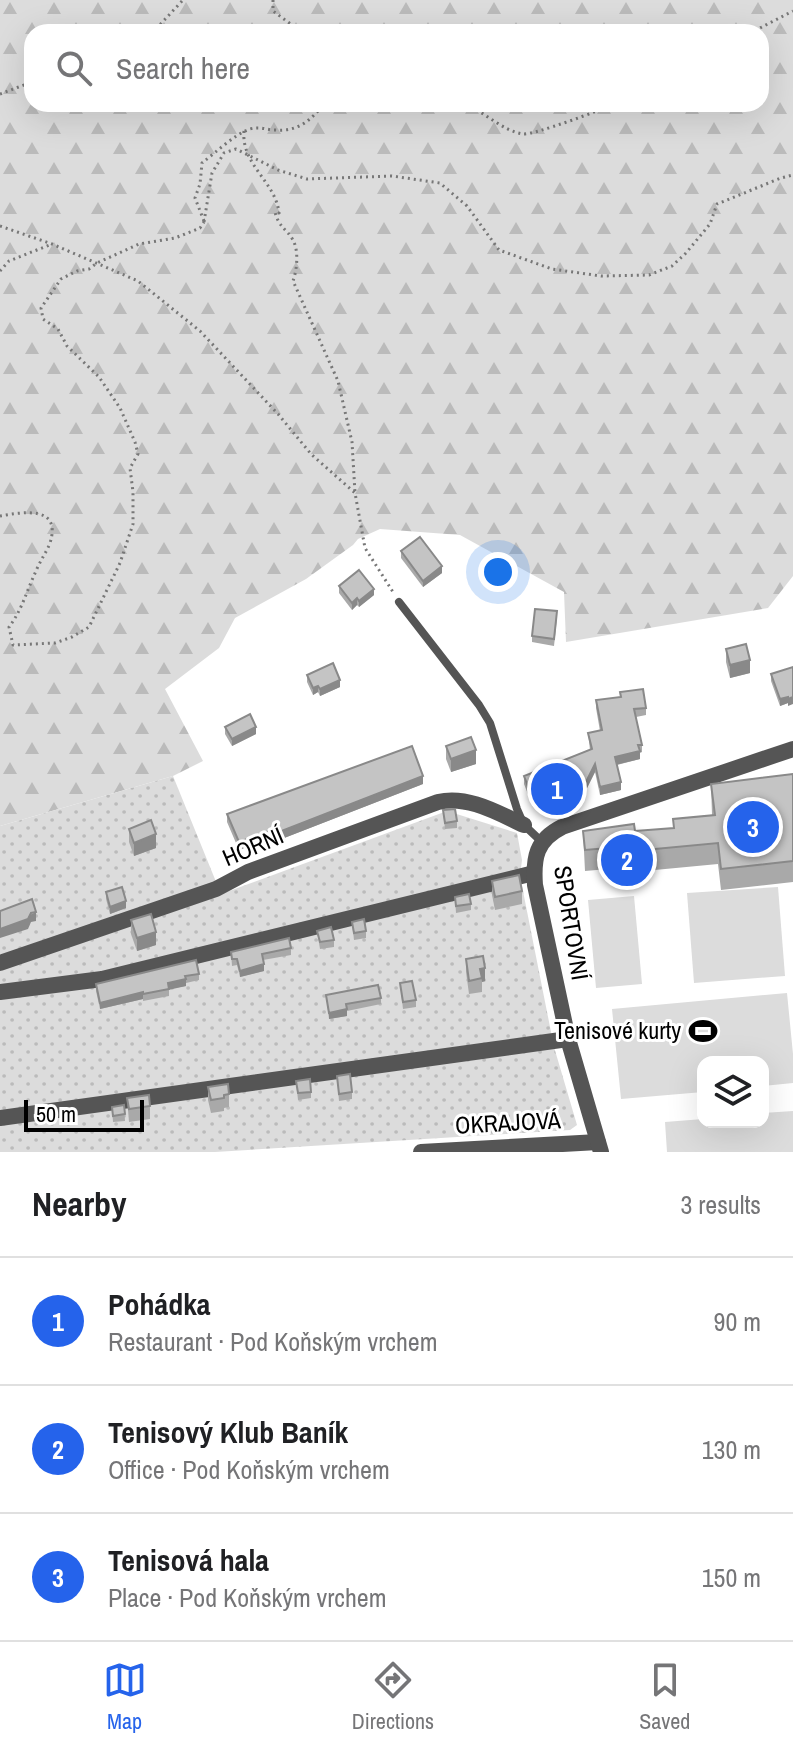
<!DOCTYPE html>
<html lang="en">
<head>
<meta charset="utf-8">
<style>
  body { margin:0; font-family:"Archivo Narrow",sans-serif; background:#f6f6f6; color:#202124 }
  .controls { position:absolute; right:24px; bottom:24px; display:grid; overflow:hidden; border-radius:16px; box-shadow:0 8px 32px #0002 }
  .controls button { width:72px; height:72px; display:grid; place-items:center; padding:0; border:0; border-bottom:2px solid #e0e0e0; background:#fff; color:#202124; font:40px sans-serif }
  .scale { position:absolute; left:24px; bottom:20px; width:120px; box-sizing:border-box; padding-left:8px; border:4px solid #000; border-top:0; font-size:22px; line-height:28px; white-space:nowrap; color:#000; -webkit-text-stroke:6px #fff; paint-order:stroke }
  .you { position:absolute; left:498px; top:572px; width:28px; height:28px; margin:-20px; border:6px solid #fff; border-radius:50%; background:#1a73e8; box-shadow:0 0 0 12px #1a73e833 }
  .badge { display:grid; place-items:center; width:52px; height:52px; border-radius:50%; background:#2563eb; color:#fff; font-size:26px; font-weight:700 }
  .pin { position:absolute; translate:-50% -50%; border:4px solid #fff; box-shadow:0 2px 8px #0006 }
  .list { margin:0; padding:0; list-style:none }
  h2 { display:flex; justify-content:space-between; align-items:center; height:104px; margin:0; padding:0 32px; font-size:34px }
  h2 small { font-size:26px; font-weight:400; color:#757577 }
  .list li { display:grid; grid-template-columns:52px 1fr auto; gap:24px; align-items:center; box-sizing:border-box; height:128px; padding:0 32px; border-top:2px solid #e0e0e0 }
  .list b { display:block; font-size:30px; white-space:nowrap }
  .list p { margin:0; font-size:26px; white-space:nowrap; color:#757577 }
  .list em { font-size:26px; font-style:normal; color:#757577 }
  .icon { flex:none; width:44px; height:44px; fill:none; stroke:currentColor; stroke-width:2; stroke-linecap:round; stroke-linejoin:round }
  .map { position:relative; flex:none; width:793px; height:1152px; overflow:hidden }
  .search { position:absolute; background:#fff; box-shadow:0 8px 32px #0002; left:24px; right:24px; top:24px; height:88px; display:flex; align-items:center; gap:20px; box-sizing:border-box; padding:0 28px; border-radius:24px; color:#757577; font-size:30px }
  .sheet { height:488px; background:#fff }
  nav { display:flex; justify-content:space-around; align-items:center; box-sizing:border-box; height:112px; border-top:2px solid #e0e0e0; background:#fff; font-size:22px; color:#757577 }
  nav a { display:grid; justify-items:center; gap:4px }
  nav .on { color:#2563eb }
  .map>svg:first-child { display:block }
  .forest { fill:url(#forest-firs); fill-rule:evenodd }
  .park { fill:#dcdcdc }
  .garden { fill:url(#garden-dots) }
  .lines { fill:none; stroke-linecap:round; stroke-linejoin:round }
  .path { stroke:#777; stroke-width:3; stroke-dasharray:2 4; stroke-linecap:butt }
  .lane { stroke:#555; stroke-width:8 }
  .street { stroke:#555; stroke-width:16 }
  .wall { fill:#a9a9a9 }
  .shaded-wall { fill:#898989 }
  .building { fill:#c4c4c4; stroke:#898989; stroke-width:2 }
  .labels { text-anchor:middle; stroke-width:6; stroke-linejoin:round; paint-order:stroke }
  .street-label { font-size:24px; fill:#000; stroke:#fff }
  .poi-label { font-size:24px; fill:#000; stroke:#fff; text-anchor:end }
</style>
</head>
<body>
<div class="map">
<svg width="793" height="1152" viewBox="0 0 793 1152">
  <defs>
    <pattern id="forest-firs" width="22" height="20" patternUnits="userSpaceOnUse" patternTransform="scale(2)"><rect width="22" height="20" fill="#dcdcdc"/><path d="M5 1l3.5 6h-7zM16 11l3.5 6h-7z" fill="#bbb"/></pattern>
    <pattern id="garden-dots" width="8" height="8" patternUnits="userSpaceOnUse" patternTransform="scale(2)"><rect width="8" height="8" fill="#dcdcdc"/><path d="M2 2h.1M6 6h.1" fill="none" stroke="#bbb" stroke-width="1.8" stroke-linecap="round"/></pattern>
  </defs>
  <rect width="100%" height="100%" fill="#fff"/>
  <path class="forest" d="M0 0H793V576L768 608 566 642 564 592 460 535 380 529 358 539 353 545 306 579 235 618 219 648 165 689 203 761 173 776 0 826ZM32 32H761V104H32Z"/>
  <g class="park">
    <polygon points="778,887 785,976 694,983 687,893"/>
    <polygon points="634,896 642,984 596,988 588,900"/>
    <polygon points="787,993 793,1054 793,1083 763,1086 763,1062 703,1062 703,1092 621,1099 612,1009"/>
    <polygon points="793,1111 793,1152 667,1152 665,1122 703,1119 703,1122 763,1122 763,1113"/>
  </g>
  <polygon class="garden" points="173,776 221,894 447,811 517,833 522,860 520,876 554,1047 577,1125 570,1130 215,1152 0,1152 0,826"/>
  <g class="lines">
    <g class="path">
      <polyline points="273,0 273,11 296,28 314,32"/>
      <polyline points="151,32 156,29 183,0"/>
      <polyline points="756,32 758,29 793,11"/>
      <polyline points="0,94 32,82"/>
      <path d="M466 104C484 112 503 131 523 134 534 135 601 110 614 104"/>
      <path d="M244 131C241 165 276 182 279 213L275 212C279 228 287 229 293 240 299 251 297 270 293 281L338 381 352 442 355 493"/>
      <path d="M204 221 195 198 200 184 202 163C215 153 235 134 250 129 260 126 266 130 275 130 298 132 311 120 324 104"/>
      <polyline points="204,222 212,173 224,153 236,149 278,170 307,179 392,176 440,183 467,206 499,250 552,269 601,276 649,275 672,266 686,253 710,224 717,204 781,178 793,175"/>
      <polyline points="0,226 52,244 138,281 200,331 278,414 311,454 355,493 365,548 393,592"/>
      <polyline points="0,271 9,261 52,244"/>
      <path d="M0 516C23 512 62 505 50 543 46 553 40 561 36 571 27 590 22 610 9 627L13 645 55 643 72 637 89 627 120 563 133 524V492L130 468 138 454 135 442 120 408 99 377 67 346 58 329 43 319 41 308 61 279 77 271 89 269 97 263 139 244 175 238 200 228 204 222"/>
    </g>
    <polyline class="lane" points="399,602 479,705 490,723 517,809 524,825 542,842"/>
    <g class="street">
      <path d="M0 963 216 889 248 872 438 802C468 795 498 813 524 825"/>
      <polyline points="0,992 102,979 534,873"/>
      <polyline points="0,1118 568,1039"/>
      <polyline points="421,1152 598,1142"/>
      <path d="M601 1152 568 1039 535 885C533 858 536 840 562 827L793 749"/>
    </g>
  </g>
  <g class="wall">
    <polygon points="401,551 442,573 423,587 401,558"/>
    <polygon points="339,586 374,595 359,607 357,605 352,610 339,593"/>
    <polygon points="557,618 554,646 532,642 532,636"/>
    <polygon points="726,649 750,673 730,678 726,662"/>
    <polygon points="793,667 788,706 788,703 780,706 771,681 771,674"/>
    <polygon points="307,675 340,687 320,696 318,692 313,695 307,682"/>
    <polygon points="620,692 646,708 646,715 636,717 642,745 642,752 640,753 640,759 617,765 621,790 600,795 595,772 584,794 581,793 566,799 564,804 558,801 544,807 542,811 533,807 524,784 524,776 590,750 588,733 600,731 596,708 596,700 620,697"/>
    <polygon points="225,727 256,734 232,746 225,734"/>
    <polygon points="446,746 476,764 451,772 446,759"/>
    <polygon points="793,774 793,882 721,890 718,864 623,873 608,869 585,871 583,831 635,831 673,828 673,819 712,815 711,784"/>
    <polygon points="423,784 279,840 277,835 239,850 227,822 227,814"/>
    <polygon points="443,810 457,821 457,828 445,829"/>
    <polygon points="129,829 156,848 134,856 129,842"/>
    <polygon points="492,881 522,891 522,904 495,910 492,895"/>
    <polygon points="106,892 126,908 110,914 106,899"/>
    <polygon points="455,897 471,904 471,910 456,913"/>
    <polygon points="131,920 156,945 137,951 131,934"/>
    <polygon points="352,922 366,931 366,938 354,940"/>
    <polygon points="317,931 334,940 334,947 320,949"/>
    <polygon points="291,948 291,955 263,960 264,971 240,977 237,965 232,966 231,952"/>
    <polygon points="466,959 485,981 482,982 482,992 469,994 466,972"/>
    <polygon points="199,974 199,980 186,983 186,986 169,989 169,996 143,1001 143,999 100,1009 96,991 96,984"/>
    <polygon points="400,983 416,1000 416,1007 403,1009"/>
    <polygon points="326,995 381,998 381,1004 347,1011 347,1016 329,1019"/>
    <polygon points="337,1076 352,1092 352,1099 339,1101"/>
    <polygon points="296,1081 311,1092 311,1098 298,1100"/>
    <polygon points="208,1087 229,1094 229,1107 224,1108 224,1111 211,1113 208,1100"/>
    <polygon points="127,1098 150,1106 150,1119 129,1122"/>
    <polygon points="124,1105 125,1121 113,1122 112,1107"/>
  </g>
  <g class="shaded-wall">
    <polygon points="442,566 442,573 423,587 423,581"/>
    <polygon points="374,589 374,595 359,607 359,601"/>
    <polygon points="357,598 357,605 352,610 352,603"/>
    <polygon points="750,660 750,673 730,678 730,665"/>
    <polygon points="340,680 340,687 320,696 320,689"/>
    <polygon points="318,686 318,692 313,695 313,688"/>
    <polygon points="788,697 788,703 780,706 780,699"/>
    <polygon points="793,697 793,704 788,706 788,699"/>
    <polygon points="256,727 256,734 232,746 232,739"/>
    <polygon points="476,750 476,764 451,772 451,759"/>
    <polygon points="640,751 640,759 615,765 615,757"/>
    <polygon points="595,764 595,772 584,794 584,786"/>
    <polygon points="423,776 423,784 279,840 279,832"/>
    <polygon points="621,782 621,790 600,795 600,787"/>
    <polygon points="581,785 581,793 566,799 564,804 564,796 566,791"/>
    <polygon points="558,794 558,801 544,807 542,811 542,803 544,799"/>
    <polygon points="277,828 277,835 239,850 239,842"/>
    <polygon points="156,834 156,848 134,856 134,843"/>
    <polygon points="126,901 126,908 110,914 110,907"/>
    <polygon points="36,912 36,921 31,922 28,929 0,938 0,929"/>
    <polygon points="156,932 156,945 137,951 137,938"/>
    <polygon points="264,964 264,971 240,977 240,971"/>
    <polygon points="485,968 485,981 482,982 480,969"/>
    <polygon points="186,979 186,986 168,990 168,983"/>
    <polygon points="143,992 143,999 100,1009 100,1003"/>
    <polygon points="347,1009 347,1016 329,1019 329,1013"/>
  </g>
  <g class="building">
    <polygon points="420,537 442,566 423,581 401,551"/>
    <polygon points="359,570 374,589 359,601 357,598 352,603 339,586"/>
    <polygon points="535,609 557,611 554,639 532,636"/>
    <polygon points="746,644 750,660 730,665 726,649"/>
    <polygon points="333,663 340,680 320,689 318,686 313,688 307,675"/>
    <polygon points="793,667 793,697 788,699 788,697 780,699 771,674"/>
    <polygon points="643,689 646,708 634,709 642,745 638,745 640,751 615,757 621,782 600,787 595,764 584,786 581,785 566,791 564,796 558,794 544,799 542,803 533,799 524,776 592,749 588,733 602,730 596,700 621,697 620,692"/>
    <polygon points="250,714 256,727 232,739 225,727"/>
    <polygon points="471,737 476,750 451,759 446,746"/>
    <polygon points="412,746 423,776 279,832 277,828 239,842 227,814"/>
    <polygon points="793,774 793,861 721,869 718,843 623,852 608,848 585,850 583,831 634,824 635,831 674,828 673,819 715,815 711,784"/>
    <polygon points="455,809 457,821 445,823 443,810"/>
    <polygon points="151,820 156,834 134,843 129,829"/>
    <polygon points="519,875 522,891 495,897 492,881"/>
    <polygon points="122,887 126,901 110,907 106,892"/>
    <polygon points="469,894 471,904 456,906 455,897"/>
    <polygon points="32,899 36,912 31,913 28,919 0,929 0,911"/>
    <polygon points="151,914 156,932 137,938 131,920"/>
    <polygon points="364,919 366,931 354,933 352,922"/>
    <polygon points="331,927 334,940 320,942 317,931"/>
    <polygon points="289,938 291,948 262,954 264,964 240,971 237,959 232,959 231,952"/>
    <polygon points="483,956 485,968 480,969 482,978 469,981 466,959"/>
    <polygon points="196,960 199,974 185,976 186,979 168,983 169,989 143,994 143,992 100,1003 96,984"/>
    <polygon points="412,981 416,1000 403,1002 400,983"/>
    <polygon points="378,985 381,998 346,1004 347,1009 329,1013 326,995"/>
    <polygon points="350,1074 352,1092 339,1094 337,1076"/>
    <polygon points="310,1079 311,1092 298,1093 296,1081"/>
    <polygon points="228,1084 229,1094 224,1095 224,1098 211,1100 208,1087"/>
    <polygon points="149,1095 150,1106 129,1109 127,1098"/>
    <polygon points="124,1105 125,1114 113,1116 112,1107"/>
  </g>
  <defs>
    <symbol id="stadium-bare" viewBox="-9 -9 18 18"><path d="M0-5a6.5 5 0 1 0 0 10a6.5 5 0 1 0 0-10ZM-3.5-1.8h7v3.6h-7Z" fill="#000" stroke="#fff" stroke-width="2.5" paint-order="stroke"/></symbol>
  </defs>
  <g fill-rule="evenodd">
    <use href="#stadium-bare" x="683" y="1011" width="40" height="40"/>
  </g>
  <g class="labels">
    <g class="street-label">
      <text transform="translate(253 847) rotate(-23)" y="8">HORNÍ</text>
      <text transform="translate(571 923) rotate(81)" y="8">SPORTOVNÍ</text>
      <text transform="translate(508 1123) rotate(-3)" y="8">OKRAJOVÁ</text>
    </g>
    <g class="poi-label">
      <text x="681" y="1039">Tenisové kurty</text>
    </g>
  </g>
</svg>
<div class="controls">
<button><svg class="icon" aria-label="layers" viewBox="0 0 24 24"><path d="M12 4l9 5-9 5-9-5zM3 14l9 5 9-5"/></svg></button>
</div>
<div class="scale">50 m</div>
<div class="you"></div>
<div class="pin badge" style="left:557px;top:789px">1</div>
<div class="pin badge" style="left:627px;top:860px">2</div>
<div class="pin badge" style="left:753px;top:827px">3</div>
<div class="search"><svg class="icon" aria-label="search" viewBox="0 0 24 24"><circle cx="10" cy="10" r="6"/><path d="M15 15l6 6"/></svg>Search here</div>
</div>
<section class="sheet">
<h2>Nearby<small>3 results</small></h2>
<ul class="list">
<li><span class="badge">1</span><div><b>Pohádka</b><p>Restaurant · Pod Koňským vrchem</p></div><em>90 m</em></li>
<li><span class="badge">2</span><div><b>Tenisový Klub Baník</b><p>Office · Pod Koňským vrchem</p></div><em>130 m</em></li>
<li><span class="badge">3</span><div><b>Tenisová hala</b><p>Place · Pod Koňským vrchem</p></div><em>150 m</em></li>
</ul>
</section>
<nav>
<a class="on"><svg class="icon" aria-label="map" viewBox="0 0 24 24"><path d="M3 6l6-2 6 2 6-2v14l-6 2-6-2-6 2zM9 4v14M15 6v14"/></svg>Map</a>
<a><svg class="icon" aria-label="directions" viewBox="0 0 24 24"><path d="M12 3l9 9-9 9-9-9zM9 14v-3h6M13 9l2 2-2 2"/></svg>Directions</a>
<a><svg class="icon" aria-label="saved" viewBox="0 0 24 24"><path d="M7 4h10v16l-5-4-5 4z"/></svg>Saved</a>
</nav>
</body>
</html>
